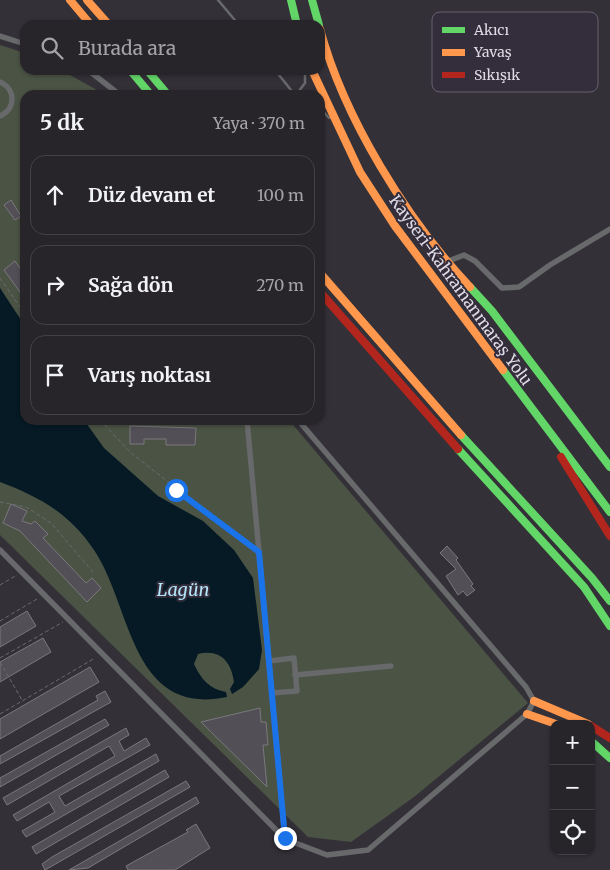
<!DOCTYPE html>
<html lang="tr">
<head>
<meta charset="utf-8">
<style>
  body { margin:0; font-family:Merriweather,serif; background:#2f2c32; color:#f1f3f6 }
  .controls { position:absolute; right:15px; bottom:15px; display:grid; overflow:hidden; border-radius:10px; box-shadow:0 1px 4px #0004 }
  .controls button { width:45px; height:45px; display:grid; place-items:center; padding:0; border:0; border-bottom:1px solid #434147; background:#27242a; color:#f1f3f6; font:25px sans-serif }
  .stop { position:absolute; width:15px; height:15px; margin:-11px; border:4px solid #1a73e8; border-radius:50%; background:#fff }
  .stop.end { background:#1a73e8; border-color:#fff; box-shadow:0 1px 5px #0008 }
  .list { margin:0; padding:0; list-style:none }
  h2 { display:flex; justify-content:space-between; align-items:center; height:65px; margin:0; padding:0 20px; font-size:21px }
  h2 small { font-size:16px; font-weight:400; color:#a4a4a8 }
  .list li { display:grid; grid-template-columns:32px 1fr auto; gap:15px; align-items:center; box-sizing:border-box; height:80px; margin:0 10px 10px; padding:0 10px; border:1px solid #434147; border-radius:15px }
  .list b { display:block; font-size:19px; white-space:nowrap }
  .list em { font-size:16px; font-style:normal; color:#a4a4a8 }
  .icon { flex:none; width:28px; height:28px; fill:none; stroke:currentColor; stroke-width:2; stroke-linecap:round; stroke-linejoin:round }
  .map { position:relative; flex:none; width:610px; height:870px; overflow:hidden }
  .search { position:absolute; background:#27242a; box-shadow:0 1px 4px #0004; left:20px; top:20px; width:305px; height:55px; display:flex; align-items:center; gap:12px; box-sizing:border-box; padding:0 18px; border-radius:15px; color:#a4a4a8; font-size:19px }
  .panel { position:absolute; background:#27242a; box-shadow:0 1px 4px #0004; left:20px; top:90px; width:305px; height:335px; border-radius:15px }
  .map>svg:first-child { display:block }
  .green { fill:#4a5344 }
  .water { fill:#051a24 }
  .building { fill:#534f57; stroke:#7a787e }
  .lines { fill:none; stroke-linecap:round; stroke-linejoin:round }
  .path { stroke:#6b6b6e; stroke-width:1; stroke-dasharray:4 2.5; stroke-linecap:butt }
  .lane { stroke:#67696b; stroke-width:2.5 }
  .street { stroke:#67696b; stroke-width:5.5 }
  .fast { stroke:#63d668; stroke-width:8 }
  .slow { stroke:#ff974d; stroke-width:8 }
  .jam { stroke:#b3261e; stroke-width:8 }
  .route { stroke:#1a73e8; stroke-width:6 }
  .labels { text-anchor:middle; stroke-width:4; stroke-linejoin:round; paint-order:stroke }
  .street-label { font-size:16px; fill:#dfdbe5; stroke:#332d3c }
  .water-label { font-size:18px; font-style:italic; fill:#b4e4f8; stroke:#332d3c }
  .key { fill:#332d3c; stroke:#67616f; stroke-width:1 }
  .key-label { font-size:14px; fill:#dfdbe5 }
</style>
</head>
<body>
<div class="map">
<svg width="610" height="870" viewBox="0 0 610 870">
  <rect width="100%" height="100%" fill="#343038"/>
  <polygon class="green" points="0,45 25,53 25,70 61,70 106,95 25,95 25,420 289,420 528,703 414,797 351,842 308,837 0,535"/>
  <path class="water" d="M0 288 25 326V420H84L104 448 158 496 203 521 234 550 253 578 262 650 259 669 243 687 232 694 230 689 234 682C231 661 220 649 198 654L194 664C201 679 209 689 226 692L227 697C130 717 132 606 94 550 70 514 40 497 0 482Z"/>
  <g class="building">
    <polygon points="11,200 21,216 15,220 4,205"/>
    <polygon points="15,261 25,275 25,299 4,270"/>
    <polygon points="130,426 196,428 195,445 166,445 166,439 144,439 144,444 130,444"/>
    <polygon points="11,504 27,511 22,521 31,524 35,521 48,534 43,538 86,583 92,578 101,588 87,602 20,531 3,523"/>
    <polygon points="447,546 458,558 456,560 473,584 471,586 475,590 467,596 463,591 458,595 446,576 456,569 440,553"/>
    <polygon points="27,611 36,626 0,647 0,627"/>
    <polygon points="43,638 51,652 0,682 0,662"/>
    <polygon points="90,667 99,682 0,739 0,719"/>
    <polygon points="105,691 111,702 0,764 0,756 98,700 96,696"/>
    <polygon points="260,708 261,722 266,722 268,745 263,745 267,787 201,722"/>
    <polygon points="105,719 109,725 0,787 0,778"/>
    <polygon points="126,728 129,735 119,741 124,751 146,738 150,745 59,796 65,806 156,754 159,761 26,837 22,831 55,812 49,802 17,821 13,815 115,756 109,746 7,805 3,798"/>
    <polygon points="165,770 169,777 36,854 32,847"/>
    <polygon points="186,781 190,787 45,870 42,864 52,857"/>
    <polygon points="196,797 199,803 88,868 69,870"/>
    <polygon points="196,824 210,848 175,870 128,870 126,866 188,832 186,830"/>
  </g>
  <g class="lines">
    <g class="path">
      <polyline points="20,250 25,257"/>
      <polyline points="0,278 25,314"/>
      <polyline points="100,420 131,453 252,547"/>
      <polyline points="0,502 26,507 51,523 93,572"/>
      <polyline points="0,585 17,575"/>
      <polyline points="0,621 37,599"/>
      <polyline points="0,658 63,622"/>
      <polyline points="0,662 22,700"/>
      <polyline points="0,714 95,658"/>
    </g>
    <g class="lane">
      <polyline points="218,0 239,25"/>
      <polyline points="275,70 295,95"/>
      <polyline points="296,95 305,83 305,70"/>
      <polyline points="320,108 329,118"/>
    </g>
    <g class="street">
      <polyline points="0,36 25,44"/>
      <polyline points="88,70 120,95"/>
      <path d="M0 82C16 89 16 109 0 116"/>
      <polyline points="446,262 464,255 475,261 502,288 519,287 550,265 610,229"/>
      <polyline points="247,420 285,839"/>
      <polyline points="0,550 285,839 327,855 368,850 527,714 534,701 526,687 298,420"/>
      <polyline points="269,661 294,658 297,691 272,693"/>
      <polyline points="295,675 391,666"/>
    </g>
    <g class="fast">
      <polyline points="291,0 297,25"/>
      <polyline points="312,0 319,25"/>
      <polyline points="130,70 151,95"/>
      <polyline points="147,70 168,95"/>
      <polyline points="470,287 492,311 610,467"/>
      <polyline points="503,370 610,512"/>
      <polyline points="461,435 592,578 610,601"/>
      <polyline points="458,449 584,587 610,626"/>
      <polyline points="591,741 610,758"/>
    </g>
    <g class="slow">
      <polyline points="70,0 91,25"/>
      <polyline points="87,0 109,25"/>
      <path d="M320 29C344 118 407 220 470 287"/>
      <polyline points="312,70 360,172 395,226 503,370"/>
      <polyline points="320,273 461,435"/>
      <polyline points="534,701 588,724"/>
      <polyline points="527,714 556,724"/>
    </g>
    <g class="jam">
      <polyline points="320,292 458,449"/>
      <polyline points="561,457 610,536"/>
      <polyline points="591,726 610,738"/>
    </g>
  </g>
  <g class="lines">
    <polyline class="route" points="176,490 259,552 285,838"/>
  </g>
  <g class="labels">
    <g class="street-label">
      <text transform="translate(461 290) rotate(54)" y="6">Kayseri-Kahramanmaraş Yolu</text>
    </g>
    <g class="water-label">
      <text x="183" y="596">Lagün</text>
    </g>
  </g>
  <rect x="432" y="12" width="166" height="80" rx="8" class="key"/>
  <rect x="442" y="27" width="23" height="6" fill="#63d668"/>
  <rect x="442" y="49" width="23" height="7" fill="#ff974d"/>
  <rect x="442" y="72" width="23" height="6" fill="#b3261e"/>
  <g class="key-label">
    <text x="474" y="35">Akıcı</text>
    <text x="474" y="57">Yavaş</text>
    <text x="474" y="80">Sıkışık</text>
  </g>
</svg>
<div class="controls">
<button>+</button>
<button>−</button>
<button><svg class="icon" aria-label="locate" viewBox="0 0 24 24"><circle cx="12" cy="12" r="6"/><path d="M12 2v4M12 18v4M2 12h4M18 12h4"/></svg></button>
</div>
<div class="stop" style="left:176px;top:490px"></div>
<div class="stop end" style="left:285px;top:838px"></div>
<div class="search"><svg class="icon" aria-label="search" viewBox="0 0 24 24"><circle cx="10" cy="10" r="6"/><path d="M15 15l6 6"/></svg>Burada ara</div>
<section class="panel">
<h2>5 dk<small>Yaya · 370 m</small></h2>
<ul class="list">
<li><svg class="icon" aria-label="ahead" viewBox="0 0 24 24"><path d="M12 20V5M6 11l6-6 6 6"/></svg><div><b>Düz devam et</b></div><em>100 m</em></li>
<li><svg class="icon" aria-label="right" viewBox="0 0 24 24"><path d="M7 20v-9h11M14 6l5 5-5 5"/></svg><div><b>Sağa dön</b></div><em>270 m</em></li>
<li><svg class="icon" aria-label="arrive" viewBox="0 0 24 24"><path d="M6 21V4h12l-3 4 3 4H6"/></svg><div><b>Varış noktası</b></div></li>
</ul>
</section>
</div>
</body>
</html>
